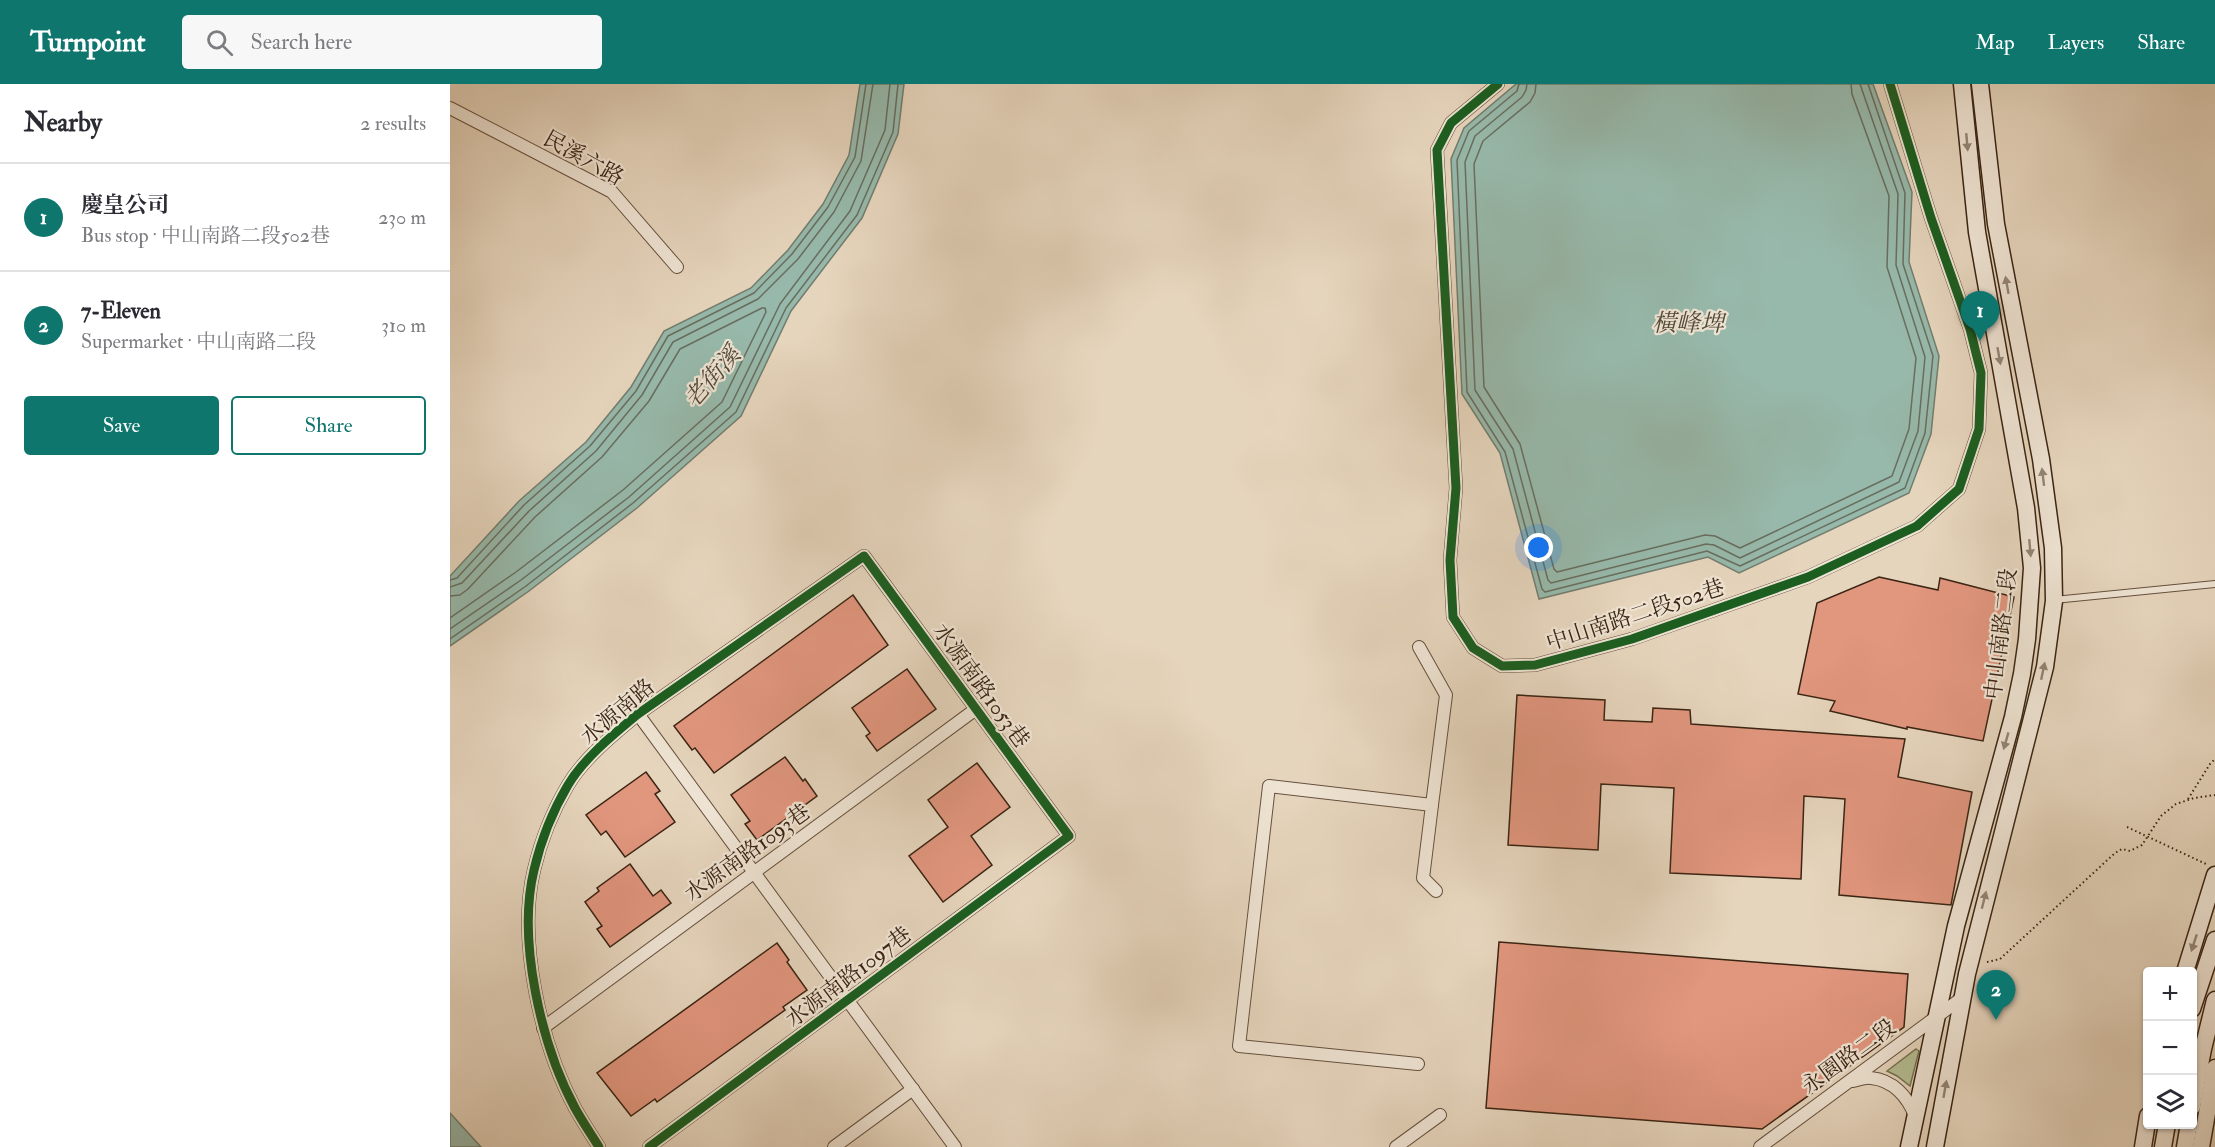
<!DOCTYPE html>
<html lang="en">
<head>
<meta charset="utf-8">
<style>
  body { margin:0; font-family:"IM FELL Double Pica","Noto Serif TC",serif; background:#f7f7f7; color:#2b2b33 }
  .controls { position:absolute; right:18px; bottom:18px; display:grid; overflow:hidden; border-radius:6px; box-shadow:0 2px 4px #0004 }
  .controls button { width:54px; height:54px; display:grid; place-items:center; padding:0; border:0; border-bottom:2px solid #e1e1e2; background:#fff; color:#2b2b33; font:30px sans-serif }
  .you { position:absolute; left:1089px; top:464px; width:21px; height:21px; margin:-15px; border:4px solid #fff; border-radius:50%; background:#1a73e8; box-shadow:0 0 0 9px #1a73e833 }
  .badge { display:grid; place-items:center; width:39px; height:39px; border-radius:50%; background:#0f766e; color:#fff; font-size:20px; font-weight:700 }
  .pin { position:absolute; translate:-50% -50px; filter:drop-shadow(0 2px 3px #0008) }
  .pin::after { content:''; position:absolute; top:32px; width:21px; height:18px; background:inherit; clip-path:polygon(0 0,100% 0,50% 100%) }
  .list { margin:0; padding:0; list-style:none }
  h2 { display:flex; justify-content:space-between; align-items:center; height:78px; margin:0; padding:0 24px; font-size:26px }
  h2 small { font-size:20px; font-weight:400; color:#7c7c81 }
  .list li { display:grid; grid-template-columns:39px 1fr auto; gap:18px; align-items:center; box-sizing:border-box; height:108px; padding:0 24px; border-top:2px solid #e1e1e2 }
  .list b { display:block; font-size:22px; white-space:nowrap }
  .list p { margin:0; font-size:20px; white-space:nowrap; color:#7c7c81 }
  .list em { font-size:20px; font-style:normal; color:#7c7c81 }
  .actions { display:flex; gap:12px; padding:18px 24px }
  .actions a { flex:1; padding:14px 0; border:2px solid #0f766e; border-radius:6px; text-align:center; font-size:21px; color:#0f766e }
  .actions .main { background:#0f766e; color:#fff }
  .icon { flex:none; width:33px; height:33px; fill:none; stroke:currentColor; stroke-width:2; stroke-linecap:round; stroke-linejoin:round }
  .map { position:relative; flex:none; width:1765px; height:1063px; overflow:hidden }
  header { display:flex; align-items:center; gap:36px; box-sizing:border-box; height:84px; padding:0 30px; background:#0f766e; color:#fff }
  header strong { font-size:28px }
  nav { display:flex; gap:33px; margin-inline-start:auto; font-size:21px }
  .search { width:420px; height:54px; background:#f7f7f7; display:flex; align-items:center; gap:15px; box-sizing:border-box; padding:0 21px; border-radius:6px; color:#7c7c81; font-size:22px }
  main { display:flex }
  aside { flex:1; background:#fff }
  .map>svg:first-child { display:block }
  .green { fill:#b4bd92; stroke:#777052; stroke-width:1.5 }
  .water { fill:#97b9ab; stroke:#727d6e; stroke-width:1.5 }
  .lines { fill:none; stroke-linecap:round; stroke-linejoin:round }
  .shore { stroke:#686e5f; stroke-width:1.5 }
  .building { fill:#e1967e; stroke:#3a2413; stroke-width:1.5 }
  .lane-casing { stroke:#65503e; stroke-width:8 }
  .street-casing { stroke:#65503e; stroke-width:14 }
  .secondary-casing { stroke:#3a2413; stroke-width:19 }
  .path { stroke:#3a2413; stroke-width:2; stroke-dasharray:1.5 3; stroke-linecap:butt }
  .lane { stroke:#efe4d4; stroke-width:6 }
  .street { stroke:#efe4d4; stroke-width:12 }
  .secondary { stroke:#efe4d4; stroke-width:16 }
  .cycleway-casing { stroke:#efe4d4; stroke-width:13 }
  .cycleway { stroke:#1b5e20; stroke-width:9 }
  .oneway { fill:#948474 }
  .labels { text-anchor:middle; stroke-width:4.5; stroke-linejoin:round; paint-order:stroke }
  .street-label { font-size:22px; fill:#3a2413; stroke:#efe4d4 }
  .water-label { font-size:24px; font-style:italic; fill:#514939; stroke:#efe4d4 }
</style>
</head>
<body>
<header>
<strong>Turnpoint</strong>
<div class="search"><svg class="icon" aria-label="search" viewBox="0 0 24 24"><circle cx="10" cy="10" r="6"/><path d="M15 15l6 6"/></svg>Search here</div>
<nav><a>Map</a><a>Layers</a><a>Share</a></nav>
</header>
<main>
<aside>
<h2>Nearby<small>2 results</small></h2>
<ul class="list">
<li><span class="badge">1</span><div><b>慶皇公司</b><p>Bus stop · 中山南路二段502巷</p></div><em>230 m</em></li>
<li><span class="badge">2</span><div><b>7-Eleven</b><p>Supermarket · 中山南路二段</p></div><em>310 m</em></li>
</ul>
<div class="actions"><a class="main">Save</a><a>Share</a></div>
</aside>
<div class="map">
<svg width="1765" height="1063" viewBox="0 0 1765 1063">
  <rect width="100%" height="100%" fill="#e6d5bd"/>
  <filter id="stains"><feTurbulence type="fractalNoise" baseFrequency=".00333" numOctaves="4"/><feColorMatrix values="0 0 0 0 .2 0 0 0 0 .09 0 0 0 0 .02 0 0 0 .5 -.17"/></filter>
  <radialGradient id="worn" r=".72"><stop offset=".6" stop-color="#630" stop-opacity="0"/><stop offset="1" stop-color="#630" stop-opacity=".3"/></radialGradient>
  <polygon class="green" points="1466,965 1469,967 1460,1002 1447,992 1437,987"/>
  <g class="water">
    <polygon points="410,0 454,0 448,50 412,134 341,227 291,332 187,424 79,507 0,562 0,492 69,417 136,358 181,303 214,247 301,204 338,166 373,120 399,71"/>
    <polygon points="1066,0 1423,0 1462,108 1459,178 1489,272 1481,350 1459,409 1289,489 1258,473 1089,515 1050,369 1012,310 1001,75 1014,44"/>
    <polygon points="0,1029 31,1063 0,1063"/>
  </g>
  <g class="lines">
    <g class="shore">
      <polyline points="1069,0 1067,7 1019,47 1007,76 1017,308 1055,368 1092,505 1095,508 1257,467 1290,482 1455,404 1475,349 1483,272 1453,180 1455,109 1418,0"/>
      <polyline points="1077,0 1076,6 1072,13 1025,52 1015,78 1025,306 1063,365 1098,496 1101,499 1256,460 1264,461 1290,474 1449,398 1468,347 1475,273 1446,181 1448,110 1410,0"/>
      <polyline points="1086,0 1085,9 1080,18 1033,57 1024,80 1034,303 1070,360 1104,485 1107,488 1255,451 1265,452 1290,464 1442,392 1459,345 1466,274 1437,183 1439,112 1402,10 1401,0"/>
      <polyline points="0,496 7,494 74,421 140,362 186,307 218,252 304,209 342,170 378,123 405,73 416,0"/>
      <polyline points="0,503 12,499 79,427 146,367 192,311 223,258 308,215 348,175 384,128 411,77 423,0"/>
      <polyline points="0,512 10,511 18,505 85,433 152,373 199,317 230,265 312,224 315,224 316,228 272,318 173,406 66,488 0,534"/>
      <polyline points="0,545 71,496 179,413 280,323 330,220 400,127 435,46 440,0"/>
      <polyline points="0,555 76,502 183,419 286,328 336,224 407,131 443,48 448,0"/>
    </g>
  </g>
  <g class="building">
    <polygon points="1429,493 1488,506 1490,494 1564,513 1533,657 1457,643 1457,645 1380,627 1385,617 1348,610 1367,519"/>
    <polygon points="403,511 438,561 264,689 245,664 242,666 224,642"/>
    <polygon points="457,585 486,625 427,667 416,652 420,649 402,624"/>
    <polygon points="1067,611 1155,616 1154,636 1202,638 1203,624 1240,626 1241,640 1455,655 1448,693 1522,708 1501,821 1389,811 1395,715 1354,712 1351,795 1220,789 1224,704 1151,700 1148,766 1058,761"/>
    <polygon points="335,673 353,697 355,695 367,712 307,756 295,740 300,737 281,711"/>
    <polygon points="527,679 560,723 521,752 542,781 493,818 459,772 498,743 478,716"/>
    <polygon points="196,688 210,707 205,710 225,738 175,773 156,747 151,751 136,731"/>
    <polygon points="180,780 203,812 211,806 221,819 160,863 147,845 152,842 135,818 149,807 147,804"/>
    <polygon points="1049,858 1458,890 1454,943 1312,1045 1036,1024"/>
    <polygon points="327,859 339,876 337,878 357,906 333,923 335,926 207,1018 205,1015 181,1032 147,989"/>
  </g>
  <g class="lines">
    <defs>
      <polyline id="lane" points="1604,516 1765,500"/>
      <g id="street">
        <polyline points="1048,0 1001,39 987,66 1006,404 1000,476 1003,533 1023,564 1052,582 1085,581 1182,555 1358,493 1467,442 1509,405 1529,345 1531,289 1520,245 1481,134 1440,0"/>
        <polyline points="0,24 162,108 227,183"/>
        <polyline points="969,563 996,611 982,721"/>
        <polyline points="188,630 505,1063"/>
        <polyline points="93,944 526,625"/>
        <polyline points="968,980 789,962 819,702 982,721 973,794 986,807"/>
        <path d="M1402 997C1408 996 1415 993 1421 994 1443 996 1458 1013 1465 1032"/>
        <path d="M149 1063C141 1050 132 1037 125 1024 91 961 67 856 84 786 91 756 102 728 118 701 134 674 164 650 188 630L414 472 619 752 199 1063"/>
        <polyline points="384,1063 463,1005"/>
        <polyline points="946,1063 990,1031"/>
        <polyline points="1310,1063 1512,914"/>
      </g>
      <g id="secondary">
        <polyline points="1735,888 1765,791"/>
        <polyline points="1742,925 1765,856"/>
        <polyline points="1742,1023 1753,965 1765,916"/>
        <polyline points="1459,1063 1506,842 1563,633 1572,590 1577,555 1582,484 1576,424 1527,148 1512,0"/>
        <polyline points="1485,1063 1517,890 1595,583 1604,517 1603,464 1591,375 1546,140 1530,0"/>
        <polyline points="1693,1063 1698,1032"/>
        <polyline points="1713,1063 1717,1040"/>
        <polyline points="1735,1063 1739,1040"/>
        <polyline points="1751,1063 1765,984"/>
      </g>
    </defs>
    <use href="#lane" class="lane-casing"/>
    <use href="#street" class="street-casing"/>
    <use href="#secondary" class="secondary-casing"/>
    <g class="path">
      <polyline points="1738,715 1760,680 1765,675"/>
      <polyline points="1677,743 1756,780"/>
      <polyline points="1537,878 1550,875 1665,769 1672,765 1680,767 1692,761 1711,732 1726,720 1744,714 1765,711"/>
    </g>
    <use href="#lane" class="lane"/>
    <use href="#street" class="street"/>
    <use href="#secondary" class="secondary"/>
    <defs>
      <g id="cycleway">
        <polyline points="1048,0 1001,39 987,66 1006,404 1000,476 1003,533 1023,564 1052,582 1085,581 1182,555 1358,493 1467,442 1509,405 1529,345 1531,289 1520,245 1481,134 1440,0"/>
        <path d="M149 1063C141 1050 132 1037 125 1024 91 961 67 856 84 786 91 756 102 728 118 701 134 674 164 650 188 630L414 472 619 752 199 1063"/>
      </g>
    </defs>
    <use href="#cycleway" class="cycleway-casing"/>
    <use href="#cycleway" class="cycleway"/>
  </g>
  <defs><path id="oneway-solid" d="M-6-.8H1V-3.2L6.5 0L1 3.2V.8H-6Z" transform="scale(1.5)"/></defs>
  <g class="oneway">
    <use href="#oneway-solid" transform="translate(1517 58) rotate(85)"/>
    <use href="#oneway-solid" transform="translate(1557 201) rotate(-100)"/>
    <use href="#oneway-solid" transform="translate(1549 272) rotate(80)"/>
    <use href="#oneway-solid" transform="translate(1593 393) rotate(-97)"/>
    <use href="#oneway-solid" transform="translate(1580 464) rotate(85)"/>
    <use href="#oneway-solid" transform="translate(1593 587) rotate(-78)"/>
    <use href="#oneway-solid" transform="translate(1556 657) rotate(106)"/>
    <use href="#oneway-solid" transform="translate(1534 816) rotate(-76)"/>
    <use href="#oneway-solid" transform="translate(1744 859) rotate(108)"/>
    <use href="#oneway-solid" transform="translate(1495 1005) rotate(-80)"/>
  </g>
  <g class="labels">
    <g class="street-label">
      <text transform="translate(134 73) rotate(29)" y="8">民溪六路</text>
      <text transform="translate(1185 530) rotate(-18)" y="8">中山南路二段502巷</text>
      <text transform="translate(1550 550) rotate(-83)" y="8">中山南路二段</text>
      <text transform="translate(532 601) rotate(54)" y="8">水源南路1053巷</text>
      <text transform="translate(167 627) rotate(-40)" y="8">水源南路</text>
      <text transform="translate(297 768) rotate(-36)" y="8">水源南路1093巷</text>
      <text transform="translate(398 892) rotate(-37)" y="8">水源南路1097巷</text>
      <text transform="translate(1398 972) rotate(-36)" y="8">永園路二段</text>
    </g>
    <g class="water-label">
      <text x="1238" y="247">橫峰埤</text>
      <text transform="translate(262 293) rotate(-49)" y="8">老街溪</text>
    </g>
  </g>
  <rect width="100%" height="100%" filter="url(#stains)"/>
  <rect width="100%" height="100%" fill="url(#worn)"/>
</svg>
<div class="controls">
<button>+</button>
<button>−</button>
<button><svg class="icon" aria-label="layers" viewBox="0 0 24 24"><path d="M12 4l9 5-9 5-9-5zM3 14l9 5 9-5"/></svg></button>
</div>
<div class="you"></div>
<div class="pin badge" style="left:1530px;top:257px">1</div>
<div class="pin badge" style="left:1546px;top:936px">2</div>
</div>
</main>
</body>
</html>
